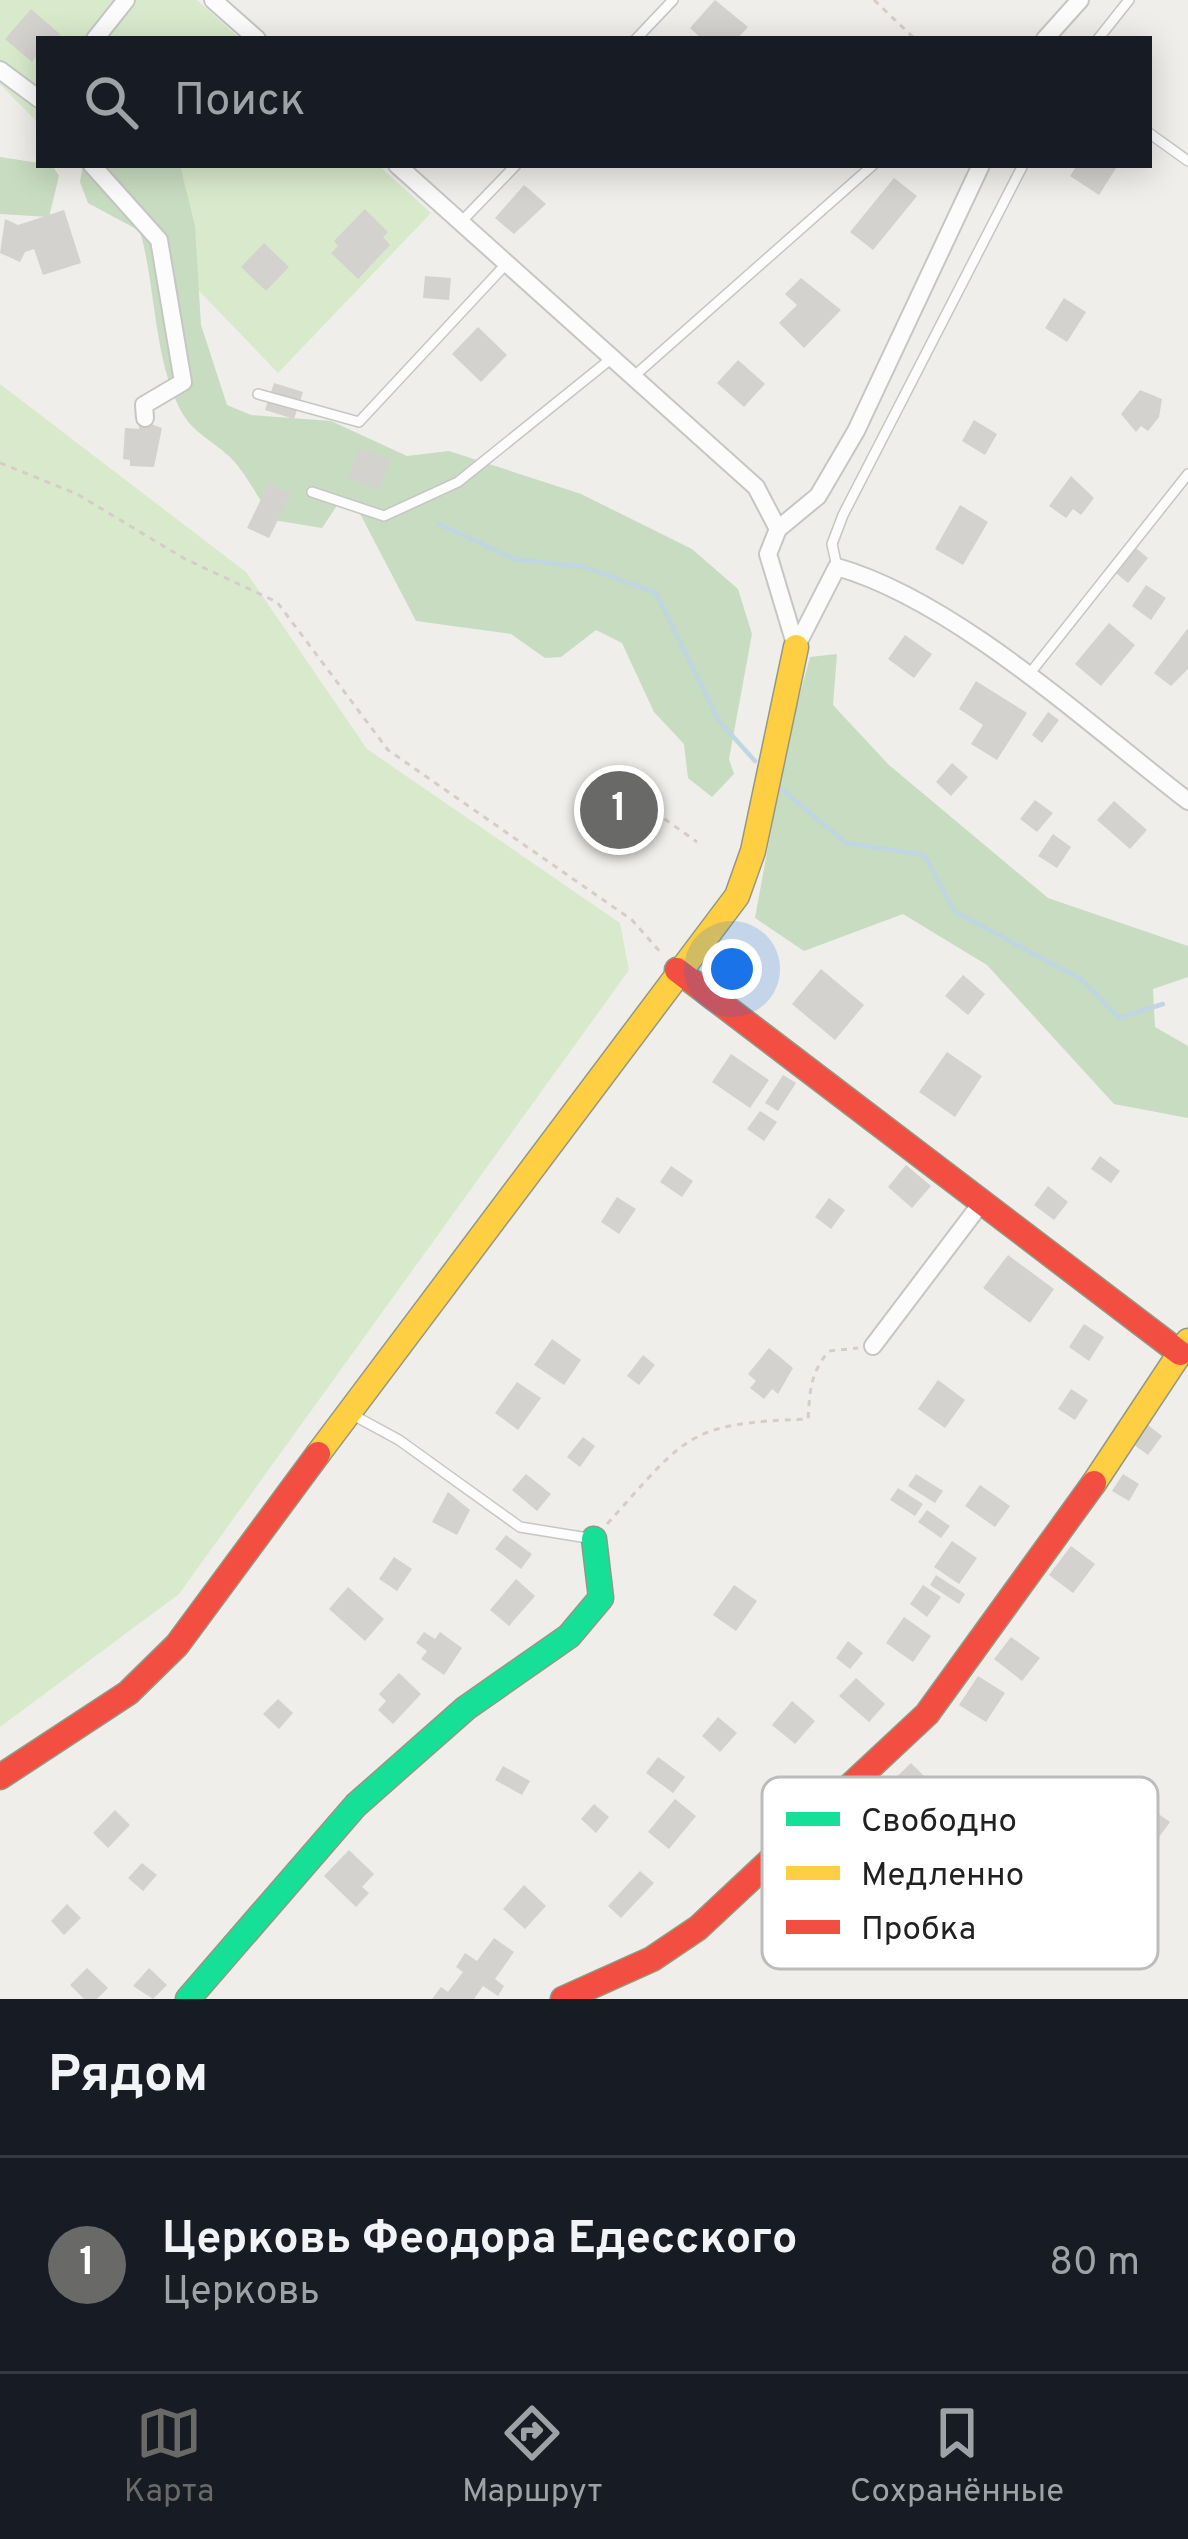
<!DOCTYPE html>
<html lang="ru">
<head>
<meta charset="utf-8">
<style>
  body { margin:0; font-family:Overpass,sans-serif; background:#242831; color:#f1f3f6 }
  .you { position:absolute; left:732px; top:969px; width:42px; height:42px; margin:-30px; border:9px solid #fff; border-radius:50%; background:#1a73e8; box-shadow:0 0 0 18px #1a73e833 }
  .badge { display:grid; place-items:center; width:78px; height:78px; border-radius:50%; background:#696967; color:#fff; font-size:39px; font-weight:700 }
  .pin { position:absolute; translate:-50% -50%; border:6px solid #fff; box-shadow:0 3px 12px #0006 }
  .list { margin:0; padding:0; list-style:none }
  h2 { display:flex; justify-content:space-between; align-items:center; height:156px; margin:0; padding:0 48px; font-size:51px }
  h2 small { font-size:39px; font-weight:400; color:#9ea1a6 }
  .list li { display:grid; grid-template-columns:78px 1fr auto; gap:36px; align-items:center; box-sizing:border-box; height:216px; padding:0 48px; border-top:3px solid #363941 }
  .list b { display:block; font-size:45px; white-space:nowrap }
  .list p { margin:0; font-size:39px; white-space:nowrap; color:#9ea1a6 }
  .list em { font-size:39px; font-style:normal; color:#9ea1a6 }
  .icon { flex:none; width:66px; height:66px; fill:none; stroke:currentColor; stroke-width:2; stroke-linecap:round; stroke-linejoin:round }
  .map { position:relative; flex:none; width:1188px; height:1999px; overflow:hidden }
  .search { position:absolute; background:#171b24; box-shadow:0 6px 30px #0003; left:36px; right:36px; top:36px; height:132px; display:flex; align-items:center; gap:30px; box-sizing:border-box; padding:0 42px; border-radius:0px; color:#9ea1a6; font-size:45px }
  .sheet { height:372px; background:#171b24 }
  nav { display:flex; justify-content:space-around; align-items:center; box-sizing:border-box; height:168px; border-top:3px solid #363941; background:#171b24; font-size:33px; color:#9ea1a6 }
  nav a { display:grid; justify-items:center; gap:6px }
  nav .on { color:#696967 }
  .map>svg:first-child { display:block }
  .grass { fill:#d9eacc }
  .forest { fill:#c8dcc1 }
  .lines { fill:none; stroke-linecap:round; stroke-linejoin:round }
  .stream { stroke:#c0d6e0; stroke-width:4.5 }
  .building { fill:#d4d2cf }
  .lane-casing { stroke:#c6c6c4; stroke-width:12 }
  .street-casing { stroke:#c6c6c4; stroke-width:20 }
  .fast-casing { stroke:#949883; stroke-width:27 }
  .slow-casing { stroke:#949883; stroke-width:27 }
  .jam-casing { stroke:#949883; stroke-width:27 }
  .path { stroke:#d7ccc9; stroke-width:3; stroke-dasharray:6 6; stroke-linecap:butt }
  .lane { stroke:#fdfcfc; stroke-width:9 }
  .street { stroke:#fdfcfc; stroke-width:16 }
  .fast { stroke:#16e098; stroke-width:24 }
  .slow { stroke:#ffcf43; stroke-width:24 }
  .jam { stroke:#f24e42; stroke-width:24 }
  .key { fill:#fff; stroke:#bcbcbc; stroke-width:3 }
  .key-label { font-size:33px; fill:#212121 }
</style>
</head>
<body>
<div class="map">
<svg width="1188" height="1999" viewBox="0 0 1188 1999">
  <rect width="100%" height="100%" fill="#efeeea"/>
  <g class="grass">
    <polygon points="0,0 197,0 240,39 39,39 39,124 0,84"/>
    <polygon points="78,165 378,165 431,213 278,373"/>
    <polygon points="0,384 246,572 367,749 620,923 629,970 179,1594 0,1727"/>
  </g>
  <g class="forest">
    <polygon points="0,157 52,165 59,176 49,217 0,214"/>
    <path d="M83 165H180L195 226 201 325 227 405 251 415 331 421 407 456 449 451 581 494 692 549 738 589 752 634 729 759 734 774 712 797 688 778 684 744 654 712 622 643 596 630 561 657 545 658 511 634 416 621 355 504 340 501 322 528 273 520C260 501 247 475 231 458 211 439 190 432 178 405 153 350 156 288 140 231L88 203 80 182Z"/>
    <polygon points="837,654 833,705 889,765 1048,898 1188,946 1188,977 1153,989 1155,1027 1188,1046 1188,1118 1114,1104 987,965 903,914 804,951 755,918 788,738 810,657"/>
  </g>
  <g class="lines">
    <g class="stream">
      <polyline points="439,524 514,559 585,567 656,593 719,721 755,761"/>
      <polyline points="778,786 846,843 924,855 954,911 1082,980 1119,1018 1163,1004"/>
    </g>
  </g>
  <g class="building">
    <polygon points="715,0 748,27 737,39 702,39 690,28"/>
    <polygon points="31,9 61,35 39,39 39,53 32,62 5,39"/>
    <polygon points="1077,165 1118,165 1099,195 1070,176"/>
    <polygon points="894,178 917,196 873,250 850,232"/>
    <polygon points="524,185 546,204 514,234 495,218"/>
    <polygon points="365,209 388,232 383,237 390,245 358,279 331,253 338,246 334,241"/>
    <polygon points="64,210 81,263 43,275 34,249 25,252 20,262 0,253 5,219 18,225"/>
    <polygon points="264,243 289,267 266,291 241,267"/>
    <polygon points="425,276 451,278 449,300 423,298"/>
    <polygon points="801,278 841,310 804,348 779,323 797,305 785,294"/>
    <polygon points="1064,298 1086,312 1067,342 1045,328"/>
    <polygon points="478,327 507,355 481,382 452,354"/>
    <polygon points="738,360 765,384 744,407 717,383"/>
    <polygon points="274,383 303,392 294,419 265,410"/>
    <polygon points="1140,390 1162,399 1159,417 1148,431 1141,426 1136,432 1121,414"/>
    <polygon points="139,420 162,428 154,467 130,466 130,460 123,459 125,428 139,429"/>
    <polygon points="974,420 997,434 985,455 962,441"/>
    <polygon points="359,448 390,459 379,490 348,478"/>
    <polygon points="1071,476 1094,498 1081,515 1073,509 1066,518 1049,506"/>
    <polygon points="269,483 291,494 269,538 247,528"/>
    <polygon points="960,505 988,522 963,565 935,549"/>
    <polygon points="1131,544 1148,558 1128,583 1111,569"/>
    <polygon points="1146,585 1166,598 1151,620 1132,606"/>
    <polygon points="1109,623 1135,645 1101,686 1075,664"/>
    <polygon points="1188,628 1188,669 1171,686 1154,673"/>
    <polygon points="905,635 932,654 914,678 888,659"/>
    <polygon points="976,681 1027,713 997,760 971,744 983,725 959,709"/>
    <polygon points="1048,712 1059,720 1042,743 1032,735"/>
    <polygon points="952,763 968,777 951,796 936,782"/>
    <polygon points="624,777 649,794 613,844 589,826"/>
    <polygon points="1035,800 1053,813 1037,832 1020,819"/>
    <polygon points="1114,801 1147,830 1130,849 1097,820"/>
    <polygon points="1053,834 1071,847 1057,868 1038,856"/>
    <polygon points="821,969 864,1005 835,1040 792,1004"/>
    <polygon points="963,975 985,994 968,1015 945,996"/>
    <polygon points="947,1052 982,1076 955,1117 919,1092"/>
    <polygon points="731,1054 769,1080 750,1108 712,1082"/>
    <polygon points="783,1075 796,1083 778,1111 765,1103"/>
    <polygon points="760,1111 777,1122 764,1141 747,1129"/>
    <polygon points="1100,1156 1120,1171 1111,1183 1091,1169"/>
    <polygon points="906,1165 931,1186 912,1208 888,1187"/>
    <polygon points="671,1166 693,1181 682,1197 660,1182"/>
    <polygon points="1048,1186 1068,1202 1054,1220 1034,1205"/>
    <polygon points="617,1197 636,1209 619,1234 601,1222"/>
    <polygon points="829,1198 845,1210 831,1229 815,1217"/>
    <polygon points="1008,1255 1054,1289 1030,1323 983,1288"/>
    <polygon points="1084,1324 1104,1337 1089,1361 1069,1347"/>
    <polygon points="552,1339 581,1360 564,1385 534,1365"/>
    <polygon points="769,1348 793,1368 778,1394 772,1389 764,1399 750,1388 756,1381 748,1374"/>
    <polygon points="643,1355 655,1365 639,1385 627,1376"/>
    <polygon points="938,1380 965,1400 945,1428 918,1409"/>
    <polygon points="517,1382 541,1398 518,1430 495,1413"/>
    <polygon points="1071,1389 1088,1400 1075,1420 1058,1409"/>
    <polygon points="1148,1425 1162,1436 1148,1455 1133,1444"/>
    <polygon points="583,1437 595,1446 580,1467 567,1457"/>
    <polygon points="526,1474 551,1494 537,1511 512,1490"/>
    <polygon points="916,1474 943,1491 935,1503 908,1486"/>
    <polygon points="1123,1474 1139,1484 1129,1501 1112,1491"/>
    <polygon points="980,1485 1010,1506 995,1527 965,1506"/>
    <polygon points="898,1488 923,1504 915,1516 890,1500"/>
    <polygon points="448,1492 470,1510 457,1535 432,1522"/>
    <polygon points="927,1510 950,1526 941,1538 918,1522"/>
    <polygon points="506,1535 532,1554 521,1569 495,1549"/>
    <polygon points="952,1541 977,1558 959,1584 934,1567"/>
    <polygon points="1071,1546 1095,1564 1073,1593 1049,1575"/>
    <polygon points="394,1557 412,1569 397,1591 379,1579"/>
    <polygon points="936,1575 965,1594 959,1604 930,1585"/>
    <polygon points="516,1579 535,1596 509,1626 490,1610"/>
    <polygon points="734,1585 757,1601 736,1631 713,1615"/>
    <polygon points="923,1585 941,1597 927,1617 910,1604"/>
    <polygon points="348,1587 384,1619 365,1641 329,1609"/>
    <polygon points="904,1617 931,1636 913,1662 886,1643"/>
    <polygon points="424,1632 435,1639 440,1632 462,1648 444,1675 421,1659 427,1651 416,1643"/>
    <polygon points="1011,1637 1040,1658 1022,1681 994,1659"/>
    <polygon points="848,1641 863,1653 850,1669 836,1658"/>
    <polygon points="399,1673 421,1694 393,1724 378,1710 386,1701 379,1694"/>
    <polygon points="978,1676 1005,1693 986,1722 959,1705"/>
    <polygon points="856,1678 885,1704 869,1722 839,1696"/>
    <polygon points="278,1699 293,1713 279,1729 263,1714"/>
    <polygon points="792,1701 815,1721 795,1744 772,1725"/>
    <polygon points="718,1717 737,1733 720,1752 702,1736"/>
    <polygon points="658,1757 685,1777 673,1793 646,1773"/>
    <polygon points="911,1763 930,1782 903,1808 884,1789"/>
    <polygon points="503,1766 530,1781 522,1795 495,1780"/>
    <polygon points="675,1799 696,1816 669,1849 648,1832"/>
    <polygon points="594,1804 609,1817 596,1833 581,1819"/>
    <polygon points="1147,1806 1170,1822 1144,1858 1121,1841"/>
    <polygon points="115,1810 130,1825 108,1848 93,1833"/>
    <polygon points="349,1850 374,1874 362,1887 369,1893 356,1907 324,1876"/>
    <polygon points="142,1863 157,1875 143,1891 128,1878"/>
    <polygon points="640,1871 654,1883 621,1918 608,1906"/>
    <polygon points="524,1885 546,1906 525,1929 503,1909"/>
    <polygon points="67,1904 81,1918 64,1935 51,1921"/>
    <polygon points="494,1938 514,1952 495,1979 504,1986 498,1996 483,1986 474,1999 432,1999 441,1987 448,1992 463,1972 456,1967 465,1953 477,1961"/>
    <polygon points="87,1968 108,1988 97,1999 84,1999 70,1985"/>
    <polygon points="149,1968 167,1985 153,1999 133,1986"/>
  </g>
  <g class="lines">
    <defs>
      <g id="lane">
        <polyline points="636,39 673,0"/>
        <polyline points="1098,39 1129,0"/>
        <polyline points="1149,133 1188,161"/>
        <polyline points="461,222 516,165"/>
        <polyline points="633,377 873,165"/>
        <polyline points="258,394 359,422 507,263"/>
        <polyline points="312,492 384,516 458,482 612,358"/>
        <polyline points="837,567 832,544 843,515 1023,165"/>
        <polyline points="1027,677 1188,474"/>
        <polyline points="353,1415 399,1440 520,1527 594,1539"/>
      </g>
      <g id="street">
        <polyline points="213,0 257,39"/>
        <polyline points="95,39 126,0"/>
        <polyline points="1045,39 1080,0"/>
        <polyline points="0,70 39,99"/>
        <polyline points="92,165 159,240 183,382 144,405 145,418"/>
        <polyline points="397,165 756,487 778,529"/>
        <polyline points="796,647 768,554 778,529 818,496 856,431 981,165"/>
        <path d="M796 647 837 567C956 601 1089 725 1188 801"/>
        <polyline points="873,1346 982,1202"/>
      </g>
      <polyline id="fast" points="188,1999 356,1805 466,1708 569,1636 601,1598 594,1539"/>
      <g id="slow">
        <polyline points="318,1454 737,896 753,851 796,647"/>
        <polyline points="1094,1483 1188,1341"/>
      </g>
      <g id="jam">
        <polyline points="677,970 1180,1353"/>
        <polyline points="0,1777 128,1693 177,1645 318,1454"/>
        <polyline points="563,1999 652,1959 698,1928 927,1714 1094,1483"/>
      </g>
    </defs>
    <use href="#lane" class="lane-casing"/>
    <use href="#street" class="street-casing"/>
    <use href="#fast" class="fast-casing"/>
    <use href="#slow" class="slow-casing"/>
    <use href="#jam" class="jam-casing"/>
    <g class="path">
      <polyline points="874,0 915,39"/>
      <polyline points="0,463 77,494 185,559 277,602 388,750 632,920 662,954"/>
      <polyline points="645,805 697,842"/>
      <path d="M607 1524C686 1437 685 1423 808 1419 810 1391 810 1373 829 1351L858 1348"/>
    </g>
    <use href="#lane" class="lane"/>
    <use href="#street" class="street"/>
    <use href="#fast" class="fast"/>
    <use href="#slow" class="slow"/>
    <use href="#jam" class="jam"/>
  </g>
  <rect x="762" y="1777" width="396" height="192" rx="18" class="key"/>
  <rect x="786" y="1812" width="54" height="14" fill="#16e098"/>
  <rect x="786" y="1866" width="54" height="14" fill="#ffcf43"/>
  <rect x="786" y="1920" width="54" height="14" fill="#f24e42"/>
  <g class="key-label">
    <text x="861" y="1831">Свободно</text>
    <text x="861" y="1885">Медленно</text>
    <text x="861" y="1939">Пробка</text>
  </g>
</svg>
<div class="you"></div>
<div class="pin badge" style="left:619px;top:810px">1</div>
<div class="search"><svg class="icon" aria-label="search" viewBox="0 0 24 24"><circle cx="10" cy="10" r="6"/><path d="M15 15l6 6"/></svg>Поиск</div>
</div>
<section class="sheet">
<h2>Рядом<small></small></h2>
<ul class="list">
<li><span class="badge">1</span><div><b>Церковь Феодора Едесского</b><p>Церковь</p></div><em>80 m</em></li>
</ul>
</section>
<nav>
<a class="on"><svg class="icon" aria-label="map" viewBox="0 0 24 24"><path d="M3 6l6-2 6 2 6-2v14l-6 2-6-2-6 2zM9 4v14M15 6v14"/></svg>Карта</a>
<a><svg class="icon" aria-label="directions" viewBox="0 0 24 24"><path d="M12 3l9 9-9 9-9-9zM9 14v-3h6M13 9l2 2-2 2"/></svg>Маршрут</a>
<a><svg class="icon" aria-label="saved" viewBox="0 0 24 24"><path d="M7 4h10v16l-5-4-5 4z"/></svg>Сохранённые</a>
</nav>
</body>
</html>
